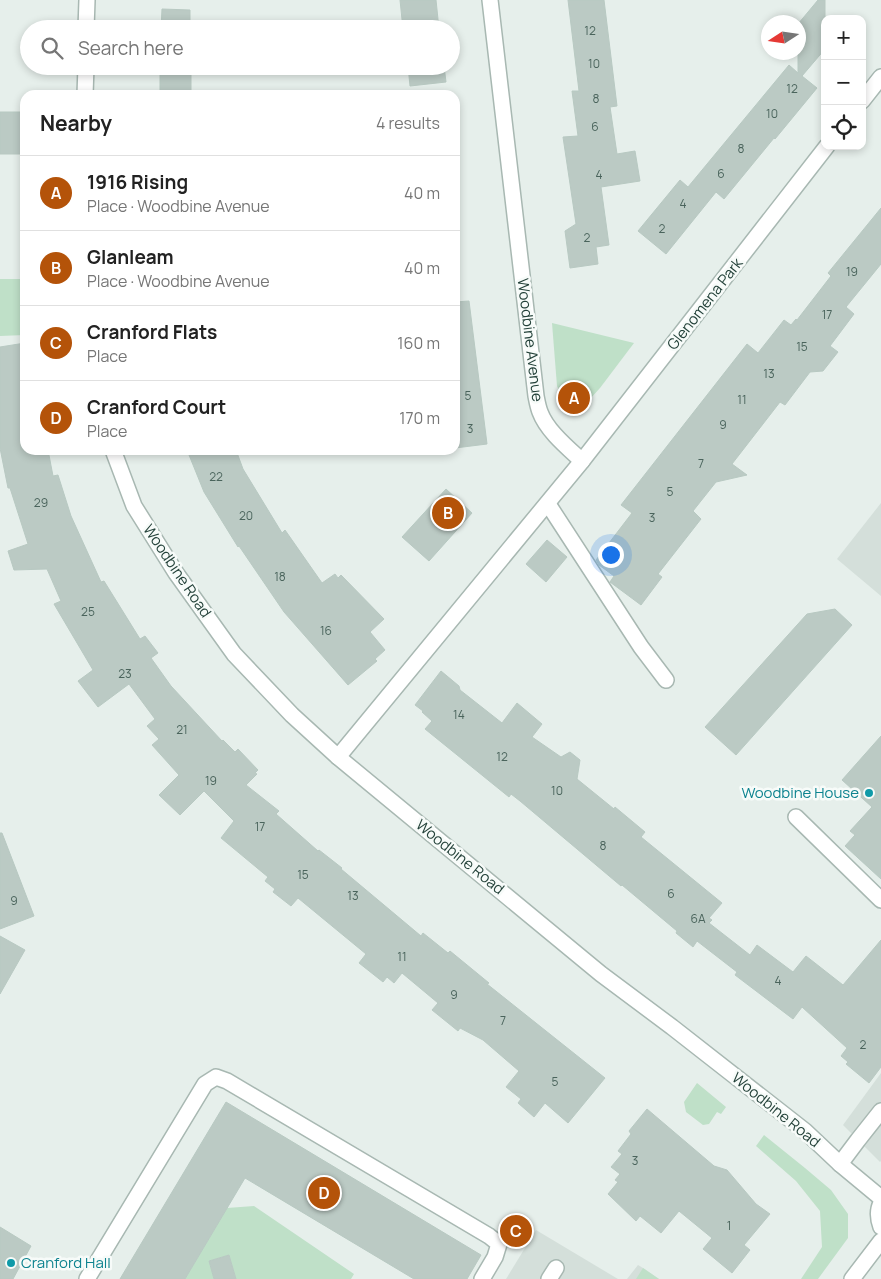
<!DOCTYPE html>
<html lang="en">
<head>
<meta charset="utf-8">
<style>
  body { margin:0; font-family:Manrope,sans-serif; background:#f2f2f2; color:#222 }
  .controls { position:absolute; right:15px; top:15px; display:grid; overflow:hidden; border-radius:10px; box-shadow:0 2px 8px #0003 }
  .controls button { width:45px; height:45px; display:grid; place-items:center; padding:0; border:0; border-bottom:1px solid #e0e0e0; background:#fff; color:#222; font:25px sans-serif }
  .compass { position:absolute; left:761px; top:15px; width:45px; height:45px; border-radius:50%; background:#fff; box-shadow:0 2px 8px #0003; rotate:258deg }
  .you { position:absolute; left:610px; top:554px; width:18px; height:18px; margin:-12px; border:4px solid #fff; border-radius:50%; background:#1a73e8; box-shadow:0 0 0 8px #1a73e833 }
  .badge { display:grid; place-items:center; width:32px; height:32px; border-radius:50%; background:#b45309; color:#fff; font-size:16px; font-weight:700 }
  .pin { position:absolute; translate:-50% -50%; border:2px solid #fff; box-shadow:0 1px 5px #0006 }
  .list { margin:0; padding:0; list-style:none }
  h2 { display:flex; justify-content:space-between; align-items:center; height:65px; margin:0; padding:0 20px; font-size:21px }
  h2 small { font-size:16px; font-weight:400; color:#767676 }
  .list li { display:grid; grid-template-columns:32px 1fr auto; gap:15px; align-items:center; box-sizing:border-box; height:75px; padding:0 20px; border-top:1px solid #e0e0e0 }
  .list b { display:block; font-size:19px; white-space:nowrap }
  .list p { margin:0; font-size:16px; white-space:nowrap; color:#767676 }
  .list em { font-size:16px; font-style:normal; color:#767676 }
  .icon { flex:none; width:28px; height:28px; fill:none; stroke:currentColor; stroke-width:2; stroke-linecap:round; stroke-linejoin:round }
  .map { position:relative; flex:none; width:881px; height:1279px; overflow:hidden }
  .search { position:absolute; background:#fff; box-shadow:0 2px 8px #0003; left:20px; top:20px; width:440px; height:55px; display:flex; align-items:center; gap:12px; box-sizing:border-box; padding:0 18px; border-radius:28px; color:#767676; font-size:19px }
  .panel { position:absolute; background:#fff; box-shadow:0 2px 8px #0003; left:20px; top:90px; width:440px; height:365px; border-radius:15px }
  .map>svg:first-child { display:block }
  .built { fill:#d4dfda }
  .green { fill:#bfe0c8 }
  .building { fill:#bbcac4; stroke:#b8c9c2 }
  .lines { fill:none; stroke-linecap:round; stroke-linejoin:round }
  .lane-casing { stroke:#a8b8b2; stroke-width:18 }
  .street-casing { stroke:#a8b8b2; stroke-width:18 }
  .lane { stroke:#fff; stroke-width:15 }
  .street { stroke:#fff; stroke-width:15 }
  .culture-dot { fill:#0f9aa8; stroke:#f7fbf9; stroke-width:2 }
  .labels { text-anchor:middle; stroke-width:5; stroke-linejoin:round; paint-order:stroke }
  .number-label { font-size:12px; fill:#4a645c }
  .street-label { font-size:15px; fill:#24423a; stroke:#f7fbf9 }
  .culture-label { font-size:15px; fill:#0d838f; stroke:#f7fbf9; text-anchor:end }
</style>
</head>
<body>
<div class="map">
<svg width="881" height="1279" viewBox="0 0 881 1279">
  <rect width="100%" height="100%" fill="#e6efeb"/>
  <g class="built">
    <polygon points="881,503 881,596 837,559"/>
    <polygon points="881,1073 881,1161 880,1162 843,1125"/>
    <polygon points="536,1230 618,1279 506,1279"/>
    <polygon points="638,1265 643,1268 659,1279 627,1279"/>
  </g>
  <g class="green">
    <polygon points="0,279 25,279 25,335 0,336"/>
    <polygon points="552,323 634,343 600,388 589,400 579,403 569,403 562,397 557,386"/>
    <polygon points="697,1083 726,1107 721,1114 717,1112 709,1124 703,1125 686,1112 684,1102"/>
    <polygon points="764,1135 805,1168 831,1190 848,1214 848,1238 818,1279 801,1279 822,1247 820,1211 796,1181 756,1146"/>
    <polygon points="254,1206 354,1274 351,1279 236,1279 229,1255 209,1261 214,1279 185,1279 227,1208"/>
    <polygon points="643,1268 659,1279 636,1279"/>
  </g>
  <g class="building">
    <polygon points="400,0 436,0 439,29 403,29"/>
    <polygon points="568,0 604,0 617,106 610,107 617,154 635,151 640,181 601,187 609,245 596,247 598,264 570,268 565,231 576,224 563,137 578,136 572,91 579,91"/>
    <polygon points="818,0 825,0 825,49 802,76 817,88 775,139 774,138 724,199 716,192 666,254 638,231 680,180 688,187 789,65 798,73 798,24"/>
    <polygon points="162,9 190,10 190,29 161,29"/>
    <rect x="160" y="66" width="31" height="29"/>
    <polygon points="408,66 444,66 446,82 410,86"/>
    <rect x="0" y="112" width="21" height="42"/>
    <polygon points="881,208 881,264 846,307 854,314 830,346 838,352 823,371 810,372 785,405 780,402 732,464 747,475 716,482 693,511 701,519 658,574 662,577 641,605 610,582 614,576 599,565 596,560 632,513 621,505 747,344 758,353 784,320 791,325 796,319 797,320 831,276 828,273"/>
    <polygon points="469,301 487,444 455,448 455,302"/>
    <polygon points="25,343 25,450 48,450 53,476 58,475 71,516 101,582 104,581 140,639 145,636 158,653 151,658 171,686 222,741 223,740 235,752 238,749 258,770 255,773 257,774 246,785 279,811 276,814 318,851 319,850 342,868 341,869 421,936 423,933 448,953 450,951 489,983 487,984 605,1078 568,1123 545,1103 534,1117 518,1103 521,1099 506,1087 519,1071 483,1040 460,1028 458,1031 432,1010 438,1003 402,973 394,983 387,977 383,982 359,963 366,954 298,898 291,906 273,892 275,889 265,881 268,877 221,838 234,821 204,791 180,815 159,795 179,775 152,745 159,739 147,726 155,719 129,684 98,707 78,681 93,670 54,604 61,601 47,569 14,570 8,551 28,544 10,488 8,488 0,448 0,347"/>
    <polygon points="187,450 236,450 243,469 282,533 285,530 322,583 335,574 338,578 341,575 384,619 370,632 385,650 375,659 377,661 348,685 284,612 239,546 238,547 204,492"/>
    <polygon points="446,489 472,513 429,561 402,537"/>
    <polygon points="547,540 567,557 546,582 526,564"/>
    <polygon points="835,609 852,625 736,755 705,727 807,614"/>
    <polygon points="441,671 459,686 460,690 502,723 517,703 542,724 532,737 561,757 570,752 580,760 577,779 614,809 615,807 645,832 641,837 722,903 709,918 712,920 709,923 750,955 757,945 793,972 806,956 843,985 881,940 881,1067 869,1083 846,1064 848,1062 841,1056 847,1048 802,1007 793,1019 735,975 737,972 697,941 693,947 676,933 677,931 622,885 621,886 520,801 511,794 509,797 425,729 432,721 422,712 423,711 415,705"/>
    <polygon points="881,736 881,879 845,846 855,835 850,831 872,807 842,780"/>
    <polygon points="0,833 2,833 34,916 0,929"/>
    <polygon points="0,936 25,950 0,994"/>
    <polygon points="226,1102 481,1255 467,1279 414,1279 245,1178 185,1279 120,1279"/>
    <polygon points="647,1109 714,1166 727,1170 756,1204 770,1214 744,1245 750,1250 732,1273 703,1249 712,1238 679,1211 661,1233 640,1216 636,1221 608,1194 618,1182 615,1180 620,1174 611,1167 622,1154 618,1151 631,1134 629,1131"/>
    <polygon points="0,1227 31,1246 13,1279 0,1279"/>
    <polygon points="229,1255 236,1279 214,1279 209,1261"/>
  </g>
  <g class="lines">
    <defs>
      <g id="lane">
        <polyline points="548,504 641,647 666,680"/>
        <polyline points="796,817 881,900"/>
        <polyline points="840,1164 858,1140 881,1111"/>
        <polyline points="87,1279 205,1084 216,1077 227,1081 489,1236 499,1244 495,1257 482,1279"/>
        <polyline points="549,1279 556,1268"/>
      </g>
      <g id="street">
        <path d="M490 0 536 396C537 401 538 407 540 412 547 431 568 448 582 461"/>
        <polyline points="86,29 87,0"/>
        <polyline points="85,95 86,66"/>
        <polyline points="862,101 881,77"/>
        <polyline points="113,450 134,506 176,573 234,654 292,715 338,757 601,974 672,1027 805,1131 840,1164 881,1198"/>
        <polyline points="338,757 582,461 827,146"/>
        <path d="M881 1203C877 1211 878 1219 881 1227"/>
        <polyline points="852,1279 881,1241"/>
      </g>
    </defs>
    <use href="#lane" class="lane-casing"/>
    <use href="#street" class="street-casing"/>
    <use href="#lane" class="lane"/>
    <use href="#street" class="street"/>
  </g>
  <g class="culture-dot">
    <circle cx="869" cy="793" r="5"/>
    <circle cx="11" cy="1263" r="5"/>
  </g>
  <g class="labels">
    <g class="number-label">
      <text x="590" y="35">12</text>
      <text x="594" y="68">10</text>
      <text x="792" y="93">12</text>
      <text x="596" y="103">8</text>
      <text x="772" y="118">10</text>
      <text x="595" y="131">6</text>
      <text x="741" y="153">8</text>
      <text x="721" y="178">6</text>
      <text x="599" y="179">4</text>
      <text x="683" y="208">4</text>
      <text x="662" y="233">2</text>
      <text x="587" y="242">2</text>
      <text x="852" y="276">19</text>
      <text x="827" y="319">17</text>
      <text x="802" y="351">15</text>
      <text x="769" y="378">13</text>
      <text x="468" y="400">5</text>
      <text x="742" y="404">11</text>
      <text x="723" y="429">9</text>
      <text x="470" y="433">3</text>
      <text x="701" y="468">7</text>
      <text x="216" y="481">22</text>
      <text x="670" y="496">5</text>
      <text x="41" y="507">29</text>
      <text x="246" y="520">20</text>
      <text x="652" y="522">3</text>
      <text x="280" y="581">18</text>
      <text x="88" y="616">25</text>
      <text x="326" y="635">16</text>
      <text x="125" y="678">23</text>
      <text x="459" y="719">14</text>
      <text x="182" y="734">21</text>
      <text x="502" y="761">12</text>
      <text x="211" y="785">19</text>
      <text x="557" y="795">10</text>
      <text x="260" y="831">17</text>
      <text x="603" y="850">8</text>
      <text x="303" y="879">15</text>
      <text x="671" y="898">6</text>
      <text x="353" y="900">13</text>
      <text x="14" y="905">9</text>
      <text x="698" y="923">6A</text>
      <text x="402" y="961">11</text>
      <text x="778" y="985">4</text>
      <text x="454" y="999">9</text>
      <text x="503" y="1025">7</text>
      <text x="863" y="1049">2</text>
      <text x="555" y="1086">5</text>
      <text x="635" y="1165">3</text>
      <text x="729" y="1230">1</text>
    </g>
    <g class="street-label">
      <text transform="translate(705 304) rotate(-52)" y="5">Glenomena Park</text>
      <text transform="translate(530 340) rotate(83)" y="5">Woodbine Avenue</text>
      <text transform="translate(177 571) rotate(56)" y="5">Woodbine Road</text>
      <text transform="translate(460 857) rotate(39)" y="5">Woodbine Road</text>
      <text transform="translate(776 1110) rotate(39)" y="5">Woodbine Road</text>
    </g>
    <g class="culture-label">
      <text x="859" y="798">Woodbine House</text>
      <text x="21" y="1268" text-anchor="start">Cranford Hall</text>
    </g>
  </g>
</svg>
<div class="controls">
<button>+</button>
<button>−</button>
<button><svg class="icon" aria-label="locate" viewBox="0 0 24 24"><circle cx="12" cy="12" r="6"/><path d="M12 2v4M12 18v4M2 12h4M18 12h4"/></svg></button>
</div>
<svg class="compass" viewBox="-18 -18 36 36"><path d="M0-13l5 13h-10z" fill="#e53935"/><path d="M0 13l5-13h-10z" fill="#767676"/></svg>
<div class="you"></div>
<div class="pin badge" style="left:574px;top:398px">A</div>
<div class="pin badge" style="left:448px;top:513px">B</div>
<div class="pin badge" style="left:516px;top:1231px">C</div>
<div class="pin badge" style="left:324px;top:1193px">D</div>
<div class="search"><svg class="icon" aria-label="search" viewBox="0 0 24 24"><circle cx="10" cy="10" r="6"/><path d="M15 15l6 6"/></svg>Search here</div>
<section class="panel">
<h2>Nearby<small>4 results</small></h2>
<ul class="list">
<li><span class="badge">A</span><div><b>1916 Rising</b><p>Place · Woodbine Avenue</p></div><em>40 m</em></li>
<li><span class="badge">B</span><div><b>Glanleam</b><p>Place · Woodbine Avenue</p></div><em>40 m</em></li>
<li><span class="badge">C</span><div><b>Cranford Flats</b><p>Place</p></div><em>160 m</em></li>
<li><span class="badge">D</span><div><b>Cranford Court</b><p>Place</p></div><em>170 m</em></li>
</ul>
</section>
</div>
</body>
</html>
